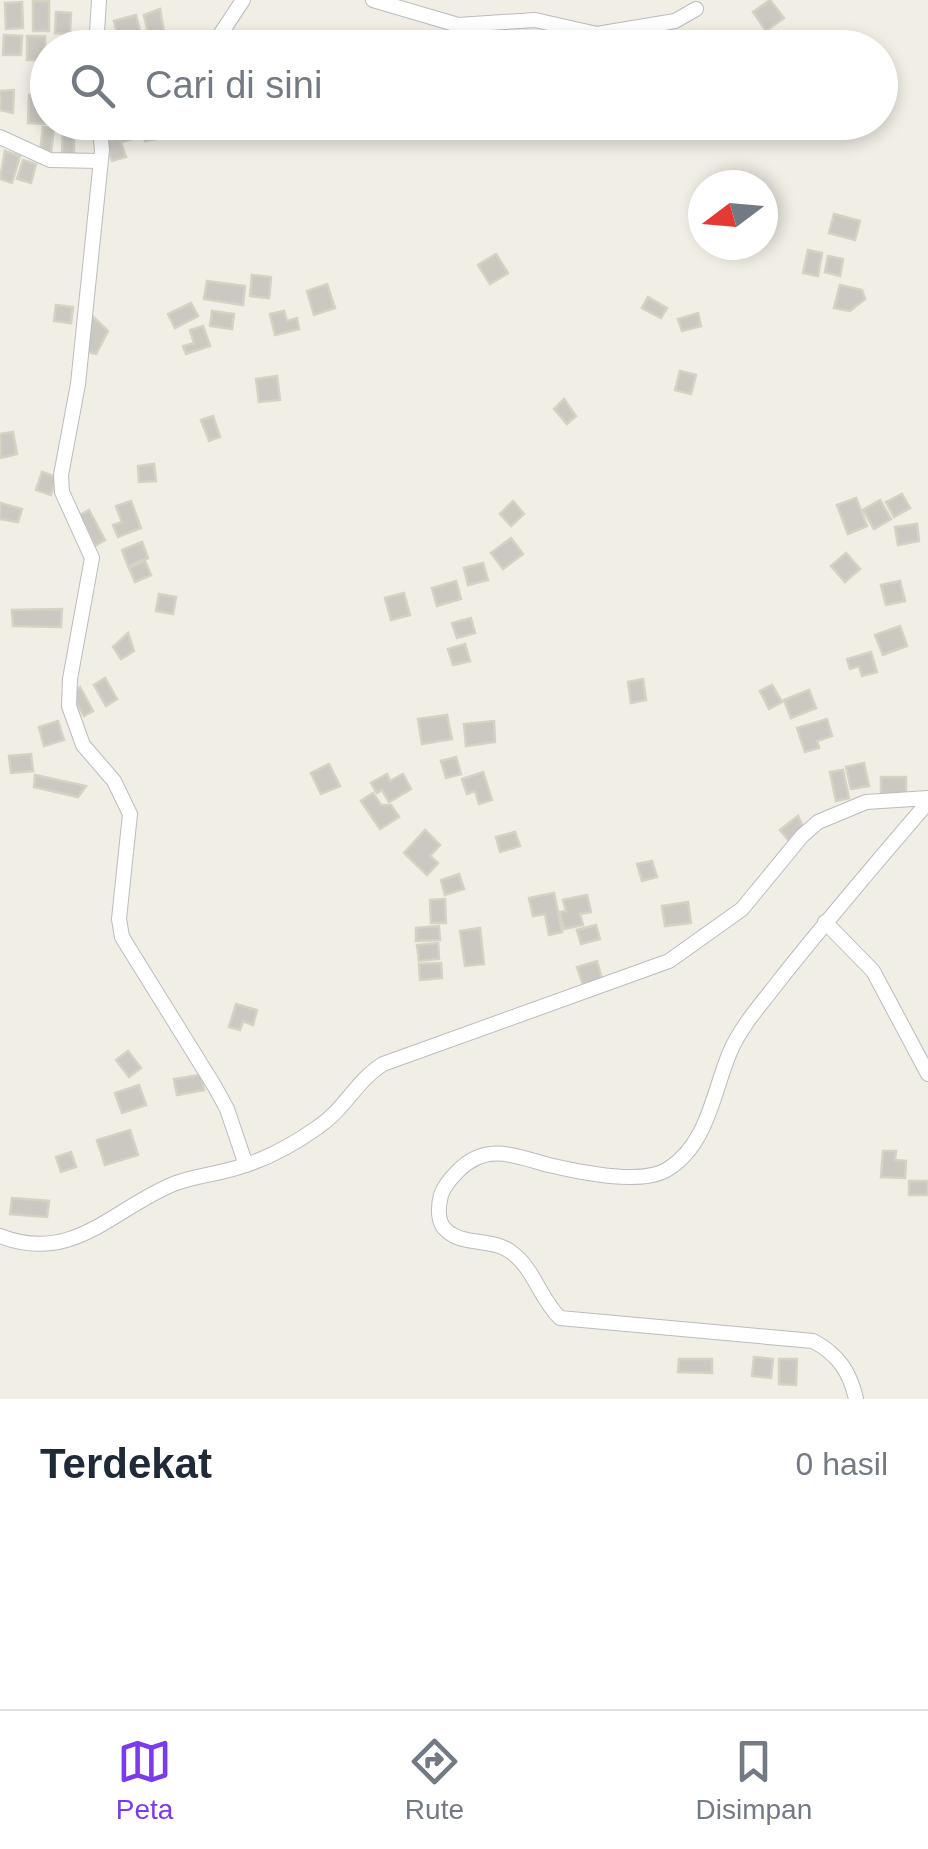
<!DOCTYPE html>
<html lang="id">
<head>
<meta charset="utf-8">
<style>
  body { margin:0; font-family:Helvetica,sans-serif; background:#f2f2f3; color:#1f2937 }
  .compass { position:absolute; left:688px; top:170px; width:90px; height:90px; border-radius:50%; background:#fff; box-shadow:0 5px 15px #0003; rotate:254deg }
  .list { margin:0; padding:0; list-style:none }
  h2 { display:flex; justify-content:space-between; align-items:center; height:130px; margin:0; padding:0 40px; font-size:42px }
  h2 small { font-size:32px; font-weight:400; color:#747a83 }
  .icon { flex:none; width:55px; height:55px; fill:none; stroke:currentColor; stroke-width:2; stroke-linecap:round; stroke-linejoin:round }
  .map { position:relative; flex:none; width:928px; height:1399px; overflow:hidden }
  .search { position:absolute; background:#fff; box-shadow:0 5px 15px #0003; left:30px; right:30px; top:30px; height:110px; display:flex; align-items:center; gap:25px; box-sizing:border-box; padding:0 35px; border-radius:55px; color:#747a83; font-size:38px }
  .sheet { height:310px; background:#fff }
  nav { display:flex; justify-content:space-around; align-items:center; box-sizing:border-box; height:140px; border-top:2px solid #e0e1e3; background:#fff; font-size:28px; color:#747a83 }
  nav a { display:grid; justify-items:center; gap:5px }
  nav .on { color:#7c3aed }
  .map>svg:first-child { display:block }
  .building { fill:#cbc8c2; stroke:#d5d1c3; stroke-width:2.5 }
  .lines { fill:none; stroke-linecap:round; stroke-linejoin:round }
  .minor-casing { stroke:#babcc1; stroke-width:16 }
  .minor { stroke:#fff; stroke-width:14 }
</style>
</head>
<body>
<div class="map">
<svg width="928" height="1399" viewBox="0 0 928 1399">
  <rect width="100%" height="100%" fill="#f0eee5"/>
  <g class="building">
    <polygon points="770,0 784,18 766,31 753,12"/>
    <rect x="33" y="1" width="16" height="30"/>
    <polygon points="22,2 23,28 6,29 5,3"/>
    <polygon points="160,9 164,32 148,33 144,15"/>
    <polygon points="56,12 71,13 70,34 55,33"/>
    <polygon points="136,15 141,35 119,40 114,21"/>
    <polygon points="4,35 22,36 21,55 3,55"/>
    <rect x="27" y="36" width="18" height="24"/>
    <polygon points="14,90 13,113 0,110 0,91"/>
    <polygon points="29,95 48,96 47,124 28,123"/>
    <polygon points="135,122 139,137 122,142 118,126"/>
    <polygon points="142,122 163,122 166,137 145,141"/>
    <polygon points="43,127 54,128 51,153 40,152"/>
    <polygon points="63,128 74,128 74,155 62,155"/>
    <polygon points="119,137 126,157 112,161 106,141"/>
    <polygon points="5,151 20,156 12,183 0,179"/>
    <polygon points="23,160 36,164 31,183 17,179"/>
    <polygon points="834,214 860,221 855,240 829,233"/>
    <polygon points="808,250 822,253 818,276 803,273"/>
    <polygon points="496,254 508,273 490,284 478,265"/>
    <polygon points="828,256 843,259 840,276 825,272"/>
    <polygon points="252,275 271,277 269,298 250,296"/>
    <polygon points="207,281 245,286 243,305 204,299"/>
    <polygon points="327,284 335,308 314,315 307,291"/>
    <polygon points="840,285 862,290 865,299 850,311 834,308"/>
    <polygon points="648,297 667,308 661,318 642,308"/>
    <polygon points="191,303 198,316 175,328 168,314"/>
    <polygon points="56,305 73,307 71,323 54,321"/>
    <polygon points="212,311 234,314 232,329 210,326"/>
    <polygon points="284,311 287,321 297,318 299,329 275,335 270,314"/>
    <polygon points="698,313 701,326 682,331 678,319"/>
    <polygon points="91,315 108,331 96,354 86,351"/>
    <polygon points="203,326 210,346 186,354 183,346 194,343 190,330"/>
    <polygon points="680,371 696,375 691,394 675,390"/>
    <polygon points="277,376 280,400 259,402 256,379"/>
    <polygon points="564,399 576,416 567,424 554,409"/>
    <polygon points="213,416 220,437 209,441 201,420"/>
    <polygon points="13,432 17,454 0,458 0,434"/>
    <polygon points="154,464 156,481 139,482 138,466"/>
    <polygon points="42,472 57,477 51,495 36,490"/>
    <polygon points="902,494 910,508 894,517 886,502"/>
    <polygon points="856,498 867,526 848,534 837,505"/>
    <polygon points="880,500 891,519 874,529 863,510"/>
    <polygon points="131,501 141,528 118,537 113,525 122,522 116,506"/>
    <polygon points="513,501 524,514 511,526 500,514"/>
    <polygon points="0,503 22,509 18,522 0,519"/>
    <polygon points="89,510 105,540 95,546 80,515"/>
    <polygon points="917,524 919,541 898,545 895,527"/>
    <polygon points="511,538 523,554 503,569 491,553"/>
    <polygon points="142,542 148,558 128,566 122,550"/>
    <polygon points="846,553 860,569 845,582 831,566"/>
    <polygon points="145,561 151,575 135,582 129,568"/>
    <polygon points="483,563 488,580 468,585 464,568"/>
    <polygon points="456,581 461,599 437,606 432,588"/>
    <polygon points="900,581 905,601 886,605 881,585"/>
    <polygon points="404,593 410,615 391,620 385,598"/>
    <polygon points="159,594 176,597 173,614 156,611"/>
    <polygon points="62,609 61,627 13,626 12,610"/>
    <polygon points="471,618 475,633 457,638 452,623"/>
    <polygon points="900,626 907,646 883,655 875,635"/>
    <polygon points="128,633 134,651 121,659 113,647"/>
    <polygon points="465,644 470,661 453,665 448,649"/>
    <polygon points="871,652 877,672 862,676 859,666 850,669 847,659"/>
    <polygon points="105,678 117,699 106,706 94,685"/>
    <polygon points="643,679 646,700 631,703 628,682"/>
    <polygon points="772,685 782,702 769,709 760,691"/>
    <polygon points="80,687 93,711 84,716 72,695"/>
    <polygon points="809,690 816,708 791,718 784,700"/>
    <polygon points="447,715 452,739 422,744 418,719"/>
    <polygon points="827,719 832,736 817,741 819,748 805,752 797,728"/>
    <polygon points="58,721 64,740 44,746 39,727"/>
    <polygon points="494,721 495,742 466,746 464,724"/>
    <polygon points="31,754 33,771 11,773 9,756"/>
    <polygon points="456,757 461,774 446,778 441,761"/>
    <polygon points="864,763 869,786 851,789 846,767"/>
    <polygon points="329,764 340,786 321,794 311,773"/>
    <polygon points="843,770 849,798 836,801 830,772"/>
    <polygon points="483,772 492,800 479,804 475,791 467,794 462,779"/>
    <polygon points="387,774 390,781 403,774 411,789 389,802 382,790 377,793 371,783"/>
    <polygon points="35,775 86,786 78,797 34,787"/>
    <rect x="881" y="777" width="25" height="17"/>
    <polygon points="373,793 381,805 391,805 399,817 380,829 361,801"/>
    <polygon points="798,816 804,829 789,841 780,830"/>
    <polygon points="425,830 440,845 430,856 438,863 427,875 404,853"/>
    <polygon points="515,832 520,846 500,852 496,837"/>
    <polygon points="652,861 657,877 642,881 637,864"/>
    <polygon points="459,874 464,889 445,895 441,880"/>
    <polygon points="554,893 562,932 549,935 545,914 533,916 529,898"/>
    <polygon points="587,895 591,912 580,914 583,925 564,929 560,912 566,911 563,900"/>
    <polygon points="445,899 446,923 431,923 430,900"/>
    <polygon points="688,902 691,923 665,926 662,906"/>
    <polygon points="596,925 600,939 581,944 577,930"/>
    <polygon points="439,926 440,940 416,941 416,928"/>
    <polygon points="480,928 484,964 465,966 460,931"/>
    <polygon points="438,943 439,959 419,961 417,945"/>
    <polygon points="597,961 602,979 583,985 577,967"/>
    <polygon points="441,963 442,978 420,980 419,964"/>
    <polygon points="236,1004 257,1010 253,1025 243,1021 240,1030 229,1027"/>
    <polygon points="128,1051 141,1068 129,1077 116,1060"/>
    <polygon points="201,1075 204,1090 177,1095 174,1079"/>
    <polygon points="139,1085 146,1105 122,1113 115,1093"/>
    <polygon points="130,1130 138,1155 105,1165 97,1140"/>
    <polygon points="883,1151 896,1151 895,1160 906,1161 905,1178 881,1177"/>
    <polygon points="71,1152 76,1167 61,1172 56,1157"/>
    <rect x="909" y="1181" width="19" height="14"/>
    <polygon points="12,1198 49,1201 47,1217 10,1214"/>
    <polygon points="754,1357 773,1359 771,1378 752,1376"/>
    <polygon points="679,1359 712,1359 712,1373 678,1372"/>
    <polygon points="779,1359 797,1359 796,1385 779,1384"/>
  </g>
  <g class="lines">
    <defs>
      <g id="minor">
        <polyline points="373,0 458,25 535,20 597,34 675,21 696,9"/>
        <polyline points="96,48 99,0"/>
        <polyline points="181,48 216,41 243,0"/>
        <polyline points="99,122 102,150 78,384 61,475 62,492 92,558 70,679 69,706 83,745 114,781 130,814 119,919 122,937 215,1087 227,1109 246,1165"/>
        <polyline points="0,137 50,160 100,161"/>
        <polyline points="825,922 873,971 928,1074"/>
        <path d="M0 1236C74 1265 114 1207 176 1183 195 1176 216 1174 236 1168 265 1160 293 1145 318 1127 344 1110 357 1080 383 1064L669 961 742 909 802 836 818 822 866 802 928 798"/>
        <path d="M856 1399C850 1372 838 1354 813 1341L560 1318C540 1299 534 1268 511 1252 493 1238 464 1246 447 1231 437 1223 438 1207 441 1195 444 1186 451 1178 458 1171 487 1142 515 1156 549 1165 579 1172 642 1186 668 1169 708 1144 713 1092 730 1052 742 1024 764 1001 782 977 828 919 875 864 923 808L927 798"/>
      </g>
    </defs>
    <use href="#minor" class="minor-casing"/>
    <use href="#minor" class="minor"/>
  </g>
</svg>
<svg class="compass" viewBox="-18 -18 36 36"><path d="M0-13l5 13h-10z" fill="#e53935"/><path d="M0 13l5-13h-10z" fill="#747a83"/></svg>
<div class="search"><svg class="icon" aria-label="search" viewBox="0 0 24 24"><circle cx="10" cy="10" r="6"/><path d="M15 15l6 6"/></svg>Cari di sini</div>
</div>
<section class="sheet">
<h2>Terdekat<small>0 hasil</small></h2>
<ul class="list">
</ul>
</section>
<nav>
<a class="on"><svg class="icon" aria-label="map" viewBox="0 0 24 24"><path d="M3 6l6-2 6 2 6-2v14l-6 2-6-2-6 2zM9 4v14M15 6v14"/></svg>Peta</a>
<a><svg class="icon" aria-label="directions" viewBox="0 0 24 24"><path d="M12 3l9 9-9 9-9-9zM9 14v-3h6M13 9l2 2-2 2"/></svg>Rute</a>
<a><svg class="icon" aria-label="saved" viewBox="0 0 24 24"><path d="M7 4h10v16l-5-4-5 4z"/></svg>Disimpan</a>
</nav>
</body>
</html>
